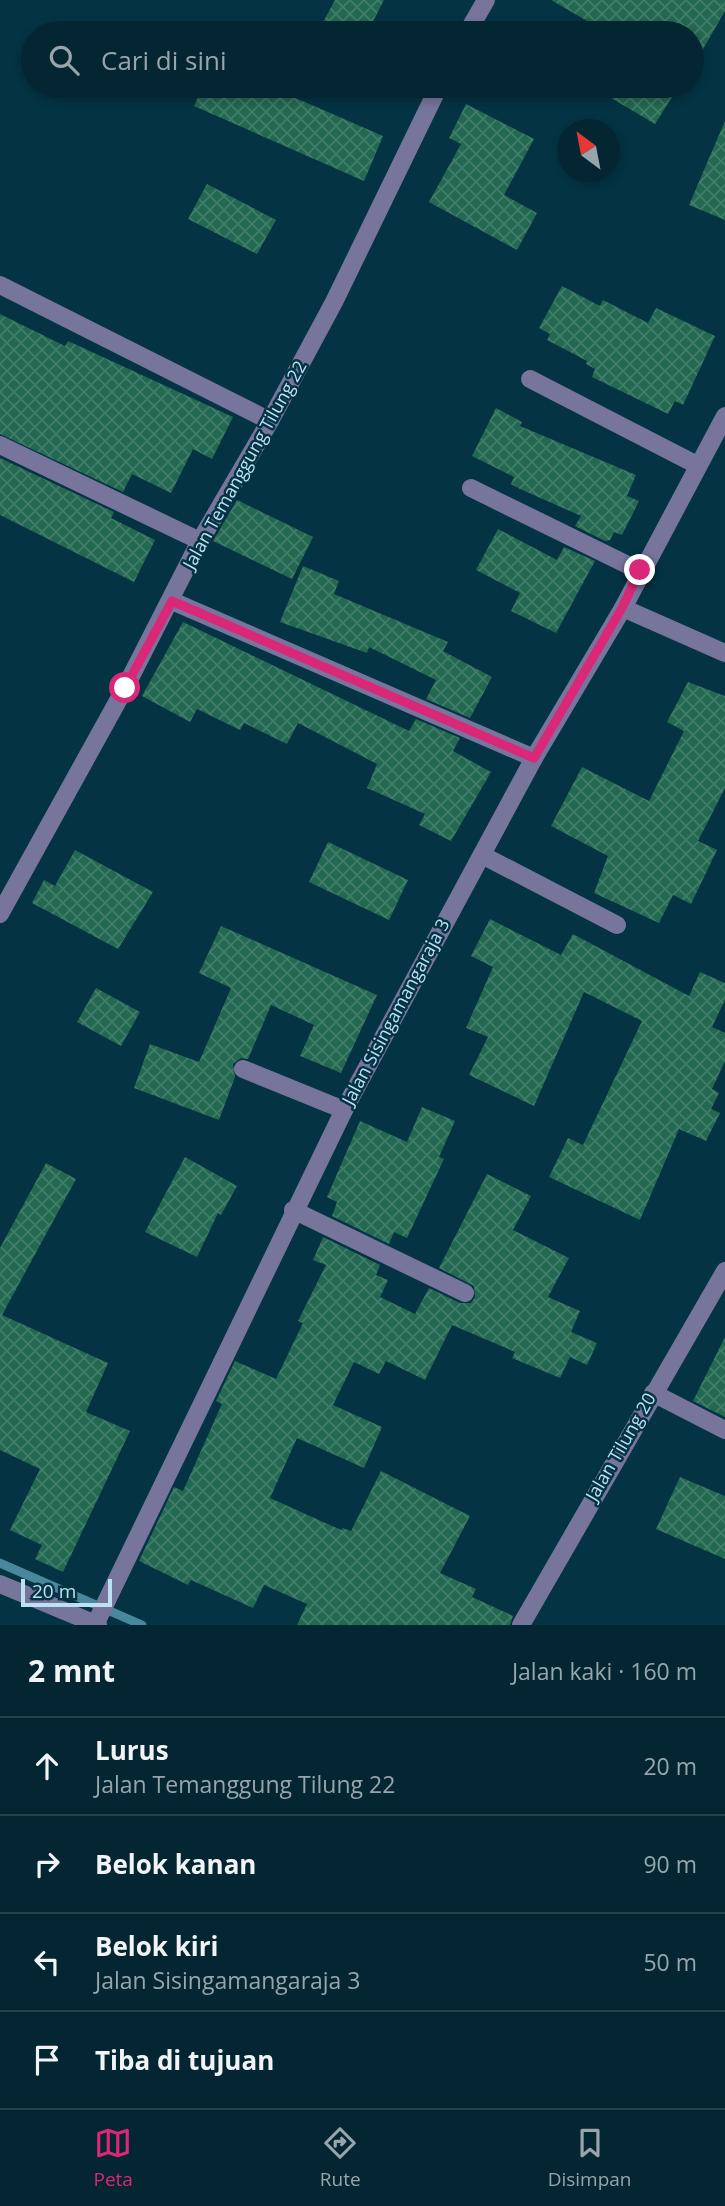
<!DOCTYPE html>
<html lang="id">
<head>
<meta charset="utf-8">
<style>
  body { margin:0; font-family:"Open Sans",sans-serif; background:#0d2e3a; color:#f1f3f6 }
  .compass { position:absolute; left:557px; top:119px; width:63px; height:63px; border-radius:50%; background:#032632; box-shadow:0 4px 10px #0003; rotate:328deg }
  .scale { position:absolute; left:21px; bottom:18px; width:91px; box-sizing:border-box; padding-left:7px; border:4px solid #bce1f2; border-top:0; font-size:19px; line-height:24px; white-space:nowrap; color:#bce1f2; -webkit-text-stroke:5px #043343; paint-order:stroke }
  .stop { position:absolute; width:21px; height:21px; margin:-16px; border:5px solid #db2777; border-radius:50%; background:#fff }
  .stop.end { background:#db2777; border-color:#fff; box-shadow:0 2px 7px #0008 }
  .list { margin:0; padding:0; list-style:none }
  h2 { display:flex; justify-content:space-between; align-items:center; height:91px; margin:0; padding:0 28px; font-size:30px }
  h2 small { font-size:23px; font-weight:400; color:#97a5ac }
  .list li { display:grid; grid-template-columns:46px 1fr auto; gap:21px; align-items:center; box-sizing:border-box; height:98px; padding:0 28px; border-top:2px solid #24434d }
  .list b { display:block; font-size:26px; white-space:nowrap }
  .list p { margin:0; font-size:23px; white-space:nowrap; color:#97a5ac }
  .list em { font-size:23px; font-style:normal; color:#97a5ac }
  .icon { flex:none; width:38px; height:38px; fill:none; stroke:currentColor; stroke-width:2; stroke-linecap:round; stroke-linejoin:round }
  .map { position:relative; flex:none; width:725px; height:1625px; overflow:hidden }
  .search { position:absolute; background:#032632; box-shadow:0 4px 10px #0003; left:21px; right:21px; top:21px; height:77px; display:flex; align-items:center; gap:18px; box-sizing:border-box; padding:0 24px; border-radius:38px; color:#97a5ac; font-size:26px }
  .sheet { height:483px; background:#032632 }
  nav { display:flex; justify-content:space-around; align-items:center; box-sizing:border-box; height:98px; border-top:2px solid #24434d; background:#032632; font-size:19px; color:#97a5ac }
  nav a { display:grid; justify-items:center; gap:4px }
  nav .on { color:#db2777 }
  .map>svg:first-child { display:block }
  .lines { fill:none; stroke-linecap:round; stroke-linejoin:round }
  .stream { stroke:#49879d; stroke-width:9 }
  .building { fill:url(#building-cross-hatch) }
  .minor { stroke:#77759c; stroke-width:18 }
  .route { stroke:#db2777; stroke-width:9 }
  .labels { text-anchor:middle; stroke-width:5; stroke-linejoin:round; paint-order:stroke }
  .street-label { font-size:18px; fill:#bce1f2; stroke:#043343 }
</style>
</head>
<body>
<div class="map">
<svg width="725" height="1625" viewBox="0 0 725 1625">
  <defs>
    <pattern id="building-cross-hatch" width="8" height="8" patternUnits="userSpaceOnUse" patternTransform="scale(1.75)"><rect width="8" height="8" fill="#236850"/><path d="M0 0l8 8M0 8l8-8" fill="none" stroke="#417d6a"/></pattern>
  </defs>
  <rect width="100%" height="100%" fill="#043343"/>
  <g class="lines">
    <polyline class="stream" points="0,1563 142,1625"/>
  </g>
  <g class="building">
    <polygon points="335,0 384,0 367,33 335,33 321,26"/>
    <polygon points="551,0 725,0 725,11 692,68 692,33 608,33"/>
    <polygon points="203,86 268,86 383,136 364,181 194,106"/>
    <polygon points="591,86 679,86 655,124"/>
    <polygon points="466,104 534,139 504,195 537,213 517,250 429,202 461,144 449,138"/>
    <polygon points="725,121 725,220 689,205"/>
    <polygon points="207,184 276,220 257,254 188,219"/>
    <polygon points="562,286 600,306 603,300 648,323 656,308 715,336 683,405 675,401 668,414 592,377 595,369 586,364 587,361 547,340 550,334 539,328"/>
    <polygon points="0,314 65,346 68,341 233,417 212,459 193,449 171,493 132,474 123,492 0,434"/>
    <polygon points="496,408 522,422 520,426 636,475 627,496 639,501 622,535 614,532 610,540 605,541 575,526 581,516 520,489 511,484 514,477 472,456"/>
    <polygon points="0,458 114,512 111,518 155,540 134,582 0,515"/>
    <polygon points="237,500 313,537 292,579 213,541"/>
    <polygon points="498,529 557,560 564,547 595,561 556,633 511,611 520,593 476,570"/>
    <polygon points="303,566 339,581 334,594 448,642 443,651 492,677 470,718 426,699 436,680 369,647 367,653 280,622"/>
    <polygon points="183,622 409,731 416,719 460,738 453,751 491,772 451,841 419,825 425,814 367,788 377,764 298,723 287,744 244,723 240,730 197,709 190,722 142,696"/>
    <polygon points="688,682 725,696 725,788 698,841 717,850 691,904 673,895 659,923 594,893 608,856 551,826 582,767 649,801 684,731 667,722"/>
    <polygon points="328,842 408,880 389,920 309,882"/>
    <polygon points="75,850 153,892 118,949 32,903 44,880 55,886"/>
    <polygon points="490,919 561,955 573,934 689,996 700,972 725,983 725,1000 712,1027 725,1033 725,1061 712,1089 719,1093 711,1109 720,1113 706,1141 679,1129 640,1220 549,1177 568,1138 583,1145 642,1021 584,992 534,1106 469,1075 488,1037 466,1028 493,967 471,956"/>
    <polygon points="221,926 377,995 341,1073 300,1056 314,1025 271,1005 248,1059 241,1058 233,1064 235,1077 219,1120 134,1088 150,1044 199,1062 231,988 199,973"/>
    <polygon points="96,988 140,1012 121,1046 77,1022"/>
    <polygon points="422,1107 455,1121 439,1157 444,1159 407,1238 394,1232 389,1244 332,1216 337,1202 327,1197 360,1121 407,1142"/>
    <polygon points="185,1157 237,1186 221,1215 218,1213 197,1257 145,1232"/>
    <polygon points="46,1163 76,1179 2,1315 108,1363 86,1412 130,1431 63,1572 35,1559 42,1545 10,1530 40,1469 0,1450 0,1248"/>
    <polygon points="487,1174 531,1196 513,1230 569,1258 548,1297 580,1311 571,1332 597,1343 587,1365 570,1357 560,1378 512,1358 515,1352 452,1325 425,1380 386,1361 379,1374 354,1362 333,1405 382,1427 364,1468 297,1438 270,1498 341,1530 343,1528 351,1531 381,1471 470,1516 440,1573 476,1589 472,1597 513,1616 510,1625 297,1625 307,1604 264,1585 253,1608 191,1580 188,1585 139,1561 174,1487 183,1491 222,1404 216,1401 235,1361 276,1379 303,1323 298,1321 326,1265 313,1260 323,1237 380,1265 376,1275 388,1280 380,1297 415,1314 429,1288 460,1303 471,1303 475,1297 474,1286 439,1268"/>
    <polygon points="725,1337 725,1417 693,1401"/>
    <polygon points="680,1477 725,1496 725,1559 656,1529"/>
  </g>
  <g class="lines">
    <g class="minor">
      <polyline points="467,33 486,0"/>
      <polyline points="0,285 270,421"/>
      <polyline points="530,379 697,465"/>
      <polyline points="0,445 200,541"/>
      <polyline points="471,488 640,571"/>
      <polyline points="172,601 534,758"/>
      <polyline points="623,608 725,653"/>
      <polyline points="482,855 617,925"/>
      <polyline points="0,914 125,688 200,541 270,421 334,302 439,86"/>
      <polyline points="243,1069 344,1110"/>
      <polyline points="293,1210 465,1293"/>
      <polyline points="653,1393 725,1430"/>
      <polyline points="0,1584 98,1625"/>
      <polyline points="95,1625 344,1110 534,758 623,608 725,416"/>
      <polyline points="521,1625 725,1271"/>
    </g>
  </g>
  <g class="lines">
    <polyline class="route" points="125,688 172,601 534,758 622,608 640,570"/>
  </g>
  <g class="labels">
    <g class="street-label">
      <text transform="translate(245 465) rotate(-61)" y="6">Jalan Temanggung Tilung 22</text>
      <text transform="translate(396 1012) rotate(-62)" y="6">Jalan Sisingamangaraja 3</text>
      <text transform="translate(621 1447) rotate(-60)" y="6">Jalan Tilung 20</text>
    </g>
  </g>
</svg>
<svg class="compass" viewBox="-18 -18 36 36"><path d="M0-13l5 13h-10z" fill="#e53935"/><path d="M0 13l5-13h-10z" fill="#97a5ac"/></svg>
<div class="scale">20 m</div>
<div class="stop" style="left:125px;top:688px"></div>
<div class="stop end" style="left:640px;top:570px"></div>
<div class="search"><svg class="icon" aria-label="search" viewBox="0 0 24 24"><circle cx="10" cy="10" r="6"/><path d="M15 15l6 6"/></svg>Cari di sini</div>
</div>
<section class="sheet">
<h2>2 mnt<small>Jalan kaki · 160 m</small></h2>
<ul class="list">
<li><svg class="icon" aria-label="ahead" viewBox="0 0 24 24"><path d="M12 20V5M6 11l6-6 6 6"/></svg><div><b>Lurus</b><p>Jalan Temanggung Tilung 22</p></div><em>20 m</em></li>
<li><svg class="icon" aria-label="right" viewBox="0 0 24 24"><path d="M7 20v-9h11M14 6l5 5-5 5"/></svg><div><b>Belok kanan</b></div><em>90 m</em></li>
<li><svg class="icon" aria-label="left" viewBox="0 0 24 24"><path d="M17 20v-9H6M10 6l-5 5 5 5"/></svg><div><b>Belok kiri</b><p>Jalan Sisingamangaraja 3</p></div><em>50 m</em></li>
<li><svg class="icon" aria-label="arrive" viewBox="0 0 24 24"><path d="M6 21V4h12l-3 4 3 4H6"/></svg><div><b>Tiba di tujuan</b></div></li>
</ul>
</section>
<nav>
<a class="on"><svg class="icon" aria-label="map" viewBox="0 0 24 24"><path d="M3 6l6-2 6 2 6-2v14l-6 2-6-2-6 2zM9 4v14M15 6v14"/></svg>Peta</a>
<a><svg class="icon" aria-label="directions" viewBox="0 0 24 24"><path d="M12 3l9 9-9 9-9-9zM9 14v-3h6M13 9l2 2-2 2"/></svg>Rute</a>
<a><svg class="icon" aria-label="saved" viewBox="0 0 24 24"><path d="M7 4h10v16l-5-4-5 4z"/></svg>Disimpan</a>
</nav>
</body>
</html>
